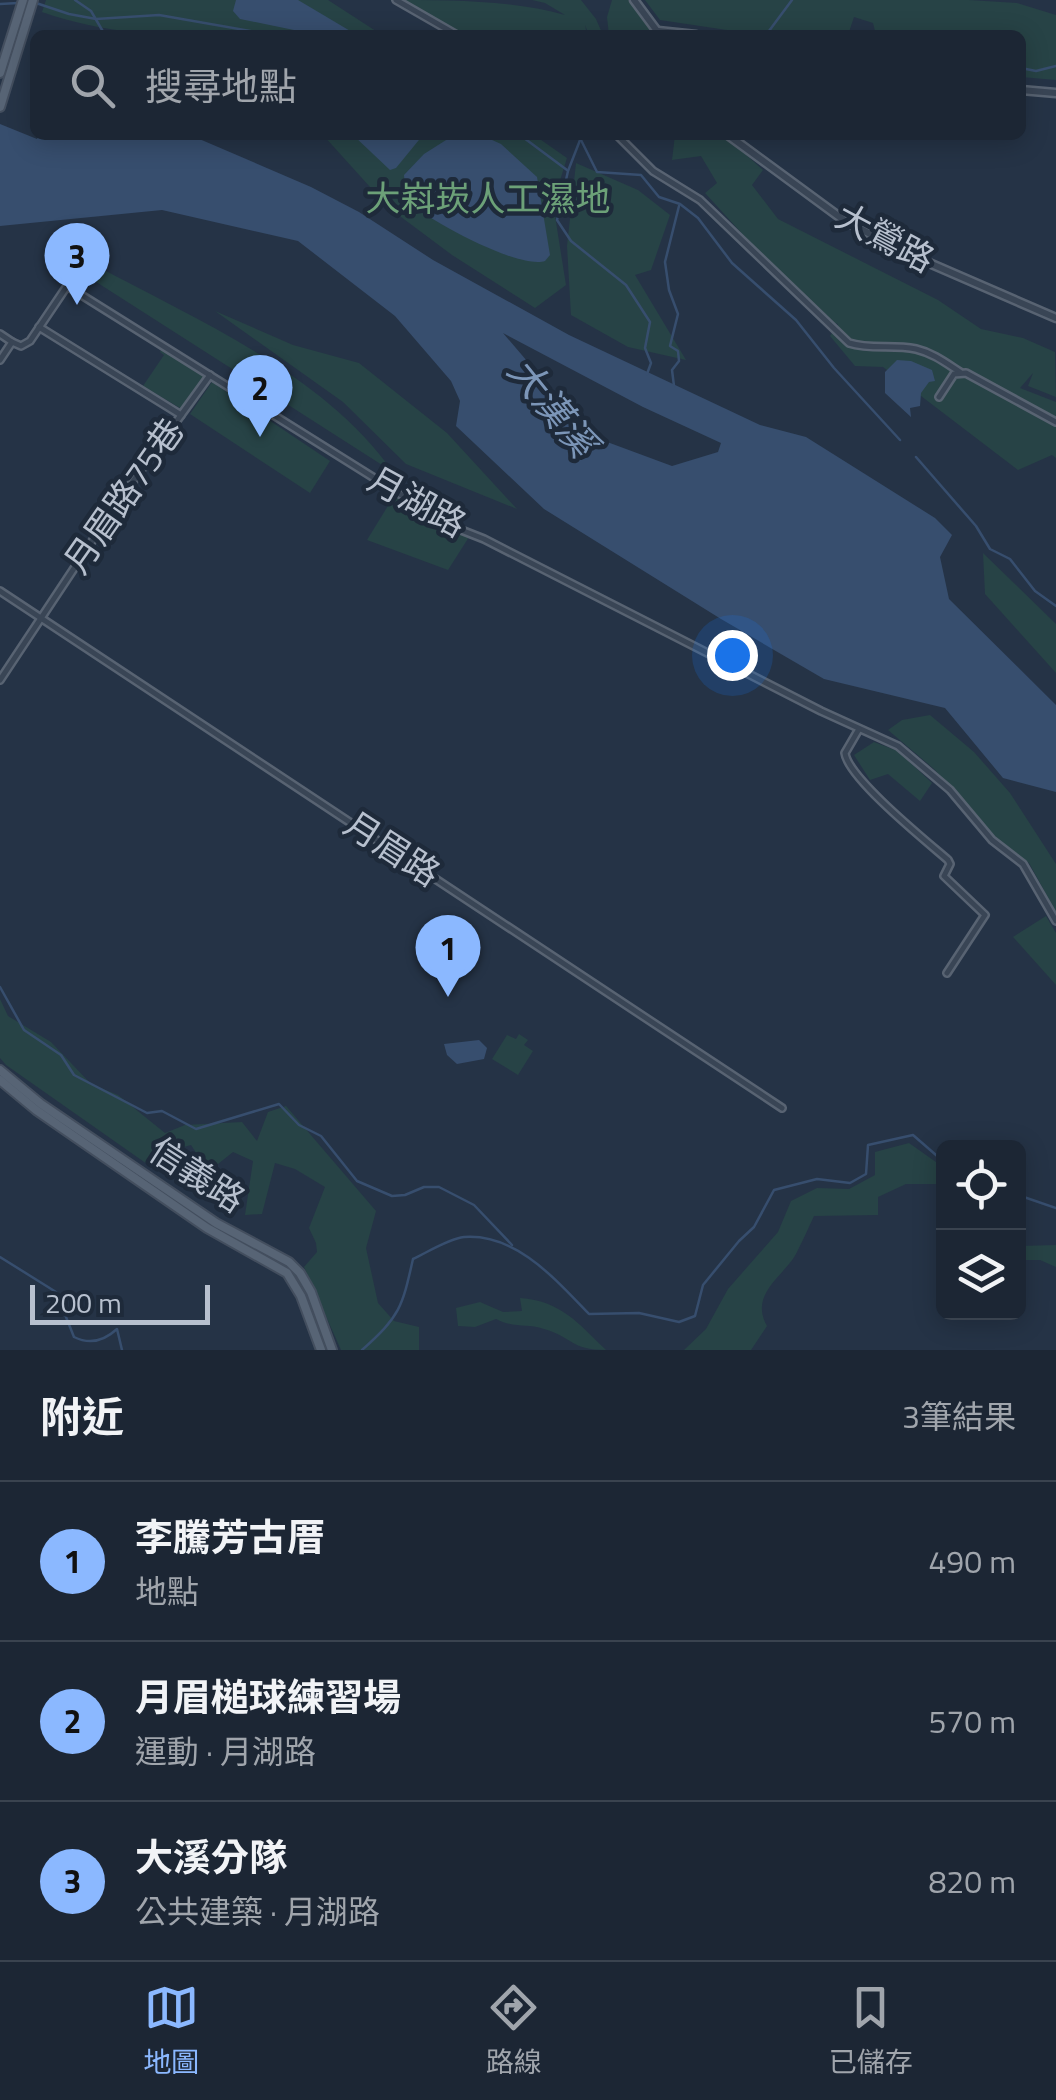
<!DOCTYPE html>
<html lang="zh-TW">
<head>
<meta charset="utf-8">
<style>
  body { margin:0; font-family:"Titillium Web","Noto Sans TC",sans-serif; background:#293240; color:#f1f3f6 }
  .controls { position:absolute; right:30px; bottom:30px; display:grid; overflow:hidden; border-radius:15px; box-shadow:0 5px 25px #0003 }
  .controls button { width:90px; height:90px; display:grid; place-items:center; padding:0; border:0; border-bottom:2px solid #3a434f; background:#1c2634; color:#f1f3f6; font:50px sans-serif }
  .scale { position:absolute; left:30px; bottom:25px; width:180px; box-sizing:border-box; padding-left:10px; border:5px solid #b7c0ce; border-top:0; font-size:28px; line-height:35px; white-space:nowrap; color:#b7c0ce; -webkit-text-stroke:8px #1e2a3a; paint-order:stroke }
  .you { position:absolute; left:732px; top:655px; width:35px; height:35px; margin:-25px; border:8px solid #fff; border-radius:50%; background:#1a73e8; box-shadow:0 0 0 15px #1a73e833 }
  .badge { display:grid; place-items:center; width:65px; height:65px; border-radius:50%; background:#8bb8ff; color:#111; font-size:32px; font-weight:700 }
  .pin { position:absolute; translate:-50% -82px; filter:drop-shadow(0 2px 5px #0008) }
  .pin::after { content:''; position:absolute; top:52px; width:35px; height:30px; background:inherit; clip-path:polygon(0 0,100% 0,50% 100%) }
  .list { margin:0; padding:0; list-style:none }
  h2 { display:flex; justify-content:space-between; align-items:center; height:130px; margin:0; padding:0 40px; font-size:42px }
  h2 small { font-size:32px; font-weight:400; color:#a0a5ac }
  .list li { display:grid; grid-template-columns:65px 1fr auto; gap:30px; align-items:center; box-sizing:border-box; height:160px; padding:0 40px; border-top:2px solid #3a434f }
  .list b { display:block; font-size:38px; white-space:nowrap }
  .list p { margin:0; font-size:32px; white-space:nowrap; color:#a0a5ac }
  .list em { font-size:32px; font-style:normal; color:#a0a5ac }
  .icon { flex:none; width:55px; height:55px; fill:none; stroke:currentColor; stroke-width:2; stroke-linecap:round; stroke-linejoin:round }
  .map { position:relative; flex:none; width:1056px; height:1350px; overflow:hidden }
  .search { position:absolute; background:#1c2634; box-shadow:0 5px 25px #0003; left:30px; right:30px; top:30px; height:110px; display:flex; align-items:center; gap:25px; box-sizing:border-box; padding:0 35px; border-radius:15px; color:#a0a5ac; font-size:38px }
  .sheet { height:610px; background:#1c2634 }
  nav { display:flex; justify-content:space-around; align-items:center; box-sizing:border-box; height:140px; border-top:2px solid #3a434f; background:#1c2634; font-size:28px; color:#a0a5ac }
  nav a { display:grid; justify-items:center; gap:5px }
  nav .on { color:#8bb8ff }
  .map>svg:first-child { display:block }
  .green { fill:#274346 }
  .water { fill:#374e6e; fill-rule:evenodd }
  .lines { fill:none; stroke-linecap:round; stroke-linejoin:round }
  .stream { stroke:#374e6e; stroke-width:2.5 }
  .minor-casing { stroke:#586372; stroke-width:10 }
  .tertiary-casing { stroke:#586372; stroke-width:11 }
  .primary-casing { stroke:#434e5e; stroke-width:12 }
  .minor { stroke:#394555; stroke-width:5 }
  .tertiary { stroke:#394555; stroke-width:6 }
  .primary { stroke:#576475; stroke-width:8 }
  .labels { text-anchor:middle; stroke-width:9; stroke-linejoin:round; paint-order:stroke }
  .park-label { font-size:35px; fill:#6ca178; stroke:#1e2a3a }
  .street-label { font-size:35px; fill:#b7c0ce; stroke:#1e2a3a }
  .water-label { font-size:38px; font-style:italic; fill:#7c96b8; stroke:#1e2a3a }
</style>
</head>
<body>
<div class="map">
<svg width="1056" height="1350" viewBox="0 0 1056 1350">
  <rect width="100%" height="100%" fill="#253346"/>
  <g class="green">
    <path d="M46 0H328L382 35C275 35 142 48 42 12Z"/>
    <path d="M390 0C447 0 513 0 565 15L545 3 532 0H581L596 19 603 35H589L585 25 587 35H449Z"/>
    <polygon points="612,0 629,0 654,35 609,35 607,17"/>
    <polygon points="645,0 969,0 1017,3 1056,15 1056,80 1021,77 1021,35 876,35 873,23 854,17 848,35 760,35 660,20"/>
    <polygon points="323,135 534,135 567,158 553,203 566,285 535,308 452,255 389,208"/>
    <polygon points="675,135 724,135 763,170 752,185 778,219 938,300 981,329 1023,338 1055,352 1056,397 1028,386 1033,373 1020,388 1056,402 1056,458 1052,455 1018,470 883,367 855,366 830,336 838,324 831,322 767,261 705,193 717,183 701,156 672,160"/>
    <polygon points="576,163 638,190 670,215 651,270 635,275 686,360 628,347 571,315 567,246"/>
    <path d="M65 262 95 265C198 321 323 373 393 472Z"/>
    <polygon points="215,311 293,345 359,363 447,433 517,509 406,464 343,402"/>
    <polygon points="163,347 209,376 185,411 143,386 164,355 160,352"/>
    <polygon points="212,382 330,461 310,493 190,414"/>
    <polygon points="394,496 469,537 448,570 367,540"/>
    <polygon points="983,553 1056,624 1056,673 985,594"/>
    <polygon points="930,715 974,752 1010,793 1056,864 1056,912 1029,863 999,842 934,769 888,730 902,720"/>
    <polygon points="874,742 898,751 932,783 920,801 888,774 870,780 854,755"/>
    <polygon points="1046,916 1056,933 1056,985 1013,937"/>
    <polygon points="0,999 8,1016 51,1042 91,1084 118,1095 165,1133 185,1125 242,1122 257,1141 268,1112 286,1106 376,1211 366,1248 378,1303 394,1321 419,1327 419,1350 341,1350 304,1267 317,1252 316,1243 309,1228 325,1187 295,1169 275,1163 262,1214 245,1215 253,1161 233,1152 213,1168 202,1162 191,1145 162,1153 147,1164 6,1065 0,1058"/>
    <polygon points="519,1034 528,1040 524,1045 533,1051 518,1075 492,1059 507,1035 516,1039"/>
    <path d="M909 1143 943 1167V1184H906L878 1197V1215L814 1216C808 1229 802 1242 796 1254 783 1277 749 1294 767 1326L751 1350H684L706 1329 728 1289 778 1232 791 1201 817 1188 849 1189 875 1175V1152Z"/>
    <polygon points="1056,1245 1056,1267 1040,1260 1019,1260 1019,1246"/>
    <path d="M520 1298C561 1301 578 1323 606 1350 570 1350 573 1337 544 1329 526 1323 516 1329 496 1319L475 1327 458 1326 456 1308 480 1302 503 1312 522 1311Z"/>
  </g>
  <g class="water">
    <polygon points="236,0 298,0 357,35 318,35 240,19 233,11"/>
    <path d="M0 124 37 139 39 135H190L311 187 359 212 433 260 569 335 760 425 806 437 935 518 952 535 940 557 949 599 1056 705V792L1003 778 945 708 824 679 721 619 544 509 456 426 460 401 451 381 395 316 298 241 162 210 0 226ZM503 333 643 407 721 443 718 452 672 466 591 436Z"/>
    <polygon points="353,135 423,135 396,168 390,170"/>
    <path d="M454 135H481L501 144 537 177 550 255 545 261C520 270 427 220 406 200L404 175 424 154Z"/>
    <polygon points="897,360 911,361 932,370 935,381 929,382 921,393 920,406 910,408 911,417 885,393 885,372"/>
    <polygon points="479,1040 487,1048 484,1059 457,1064 447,1055 444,1044"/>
  </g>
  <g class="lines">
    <g class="stream">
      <polyline points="75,0 91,11 105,35"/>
      <polyline points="36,3 69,14 96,19 159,15 273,35"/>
      <polyline points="0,4 18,3"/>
      <polyline points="882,34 887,35"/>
      <polyline points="766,35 792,0"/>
      <polyline points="1021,68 1036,71 1056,66"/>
      <polyline points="520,135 567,170"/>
      <polyline points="582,135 568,171 557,220 571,241 626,285 650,322 645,348 651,363 647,374"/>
      <polyline points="581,140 597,172 641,175 659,197 680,204 698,218 732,263 796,320 834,368 900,440"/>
      <polyline points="674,386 672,370 679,361 678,351 670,346 678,314 669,290 665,262 679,206"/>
      <polyline points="916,457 976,526 990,549 1010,559 1035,591 1056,606"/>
      <polyline points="0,987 24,1030 61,1055 74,1075 147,1113 162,1111 196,1129 279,1104 299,1125 321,1136 357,1181 392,1196 405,1195 424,1187 439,1187 474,1205 512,1245"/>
      <polyline points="1018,1195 1056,1208"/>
      <path d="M0 1257 56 1292 74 1337C90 1345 104 1341 117 1329L122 1350"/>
      <path d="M362 1350C400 1316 402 1308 413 1259 428 1252 448 1239 464 1237 516 1233 556 1280 589 1314L639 1313 679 1322 695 1316 703 1285 739 1241 754 1227 774 1190 817 1179 850 1183 866 1174 868 1145 913 1135 944 1162"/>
    </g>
    <defs>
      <g id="minor">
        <polyline points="396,0 457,35"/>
        <path d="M617 135 653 171 700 200 849 343C871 350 893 344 916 349 933 353 946 363 960 372"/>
        <polyline points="39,327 181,415"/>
        <polyline points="0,334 12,342 0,360"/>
        <polyline points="12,342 21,346 30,341 67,286 451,526 484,539 821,711 898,746 950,790 992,840 1023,864 1056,921"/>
        <polyline points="939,397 954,374 966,373 1056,422"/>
        <polyline points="0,591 782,1108"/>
        <polyline points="0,680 118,502 210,375"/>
        <path d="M859 729 845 753C848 778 926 841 948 860L950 864 944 876 985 915 947 973"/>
      </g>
      <g id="tertiary">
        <polyline points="634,0 660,35"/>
        <polyline points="658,31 696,35"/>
        <polyline points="1021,90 1056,93"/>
        <polyline points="728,135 845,221 913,256 1056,318"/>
      </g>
      <g id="primary">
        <polyline points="0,73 23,0"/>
        <polyline points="0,107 33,0"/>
        <polyline points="0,1070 41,1104 216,1223 289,1262 300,1273 311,1292 332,1350"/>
        <polyline points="0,1080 36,1110 207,1228 287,1273 301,1296 321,1350"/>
      </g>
    </defs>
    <use href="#minor" class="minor-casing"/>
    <use href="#tertiary" class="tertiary-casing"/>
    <use href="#primary" class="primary-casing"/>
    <use href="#minor" class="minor"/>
    <use href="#tertiary" class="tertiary"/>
    <use href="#primary" class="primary"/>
  </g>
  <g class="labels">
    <g class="park-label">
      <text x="488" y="211">大嵙崁人工濕地</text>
    </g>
    <g class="street-label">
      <text transform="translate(885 238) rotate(28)" y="12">大鶯路</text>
      <text transform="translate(124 496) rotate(-55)" y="12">月眉路75巷</text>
      <text transform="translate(417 502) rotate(29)" y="12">月湖路</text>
      <text transform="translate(392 849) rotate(33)" y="12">月眉路</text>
      <text transform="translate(197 1175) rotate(33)" y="12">信義路</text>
    </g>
    <g class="water-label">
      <text transform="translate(552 407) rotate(51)" y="13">大漢溪</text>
    </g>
  </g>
</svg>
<div class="controls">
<button><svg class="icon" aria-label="locate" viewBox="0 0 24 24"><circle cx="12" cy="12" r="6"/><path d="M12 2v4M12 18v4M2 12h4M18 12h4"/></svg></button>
<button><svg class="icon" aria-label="layers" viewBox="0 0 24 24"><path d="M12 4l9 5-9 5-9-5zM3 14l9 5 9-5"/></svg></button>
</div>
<div class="scale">200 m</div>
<div class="you"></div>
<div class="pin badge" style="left:448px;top:997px">1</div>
<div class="pin badge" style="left:260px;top:437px">2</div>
<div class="pin badge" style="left:77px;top:305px">3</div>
<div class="search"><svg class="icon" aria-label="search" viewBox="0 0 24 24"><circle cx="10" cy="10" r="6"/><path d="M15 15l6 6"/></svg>搜尋地點</div>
</div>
<section class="sheet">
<h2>附近<small>3筆結果</small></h2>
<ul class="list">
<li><span class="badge">1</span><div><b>李騰芳古厝</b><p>地點</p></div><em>490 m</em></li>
<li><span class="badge">2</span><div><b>月眉槌球練習場</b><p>運動 · 月湖路</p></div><em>570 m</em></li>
<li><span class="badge">3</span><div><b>大溪分隊</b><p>公共建築 · 月湖路</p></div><em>820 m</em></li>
</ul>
</section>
<nav>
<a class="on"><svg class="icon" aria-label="map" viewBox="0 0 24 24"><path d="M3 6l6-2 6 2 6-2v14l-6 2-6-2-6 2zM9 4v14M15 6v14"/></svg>地圖</a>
<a><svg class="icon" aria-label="directions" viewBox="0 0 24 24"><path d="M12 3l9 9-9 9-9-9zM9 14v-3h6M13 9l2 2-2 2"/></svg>路線</a>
<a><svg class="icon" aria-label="saved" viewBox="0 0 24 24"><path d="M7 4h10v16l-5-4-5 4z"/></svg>已儲存</a>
</nav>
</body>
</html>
